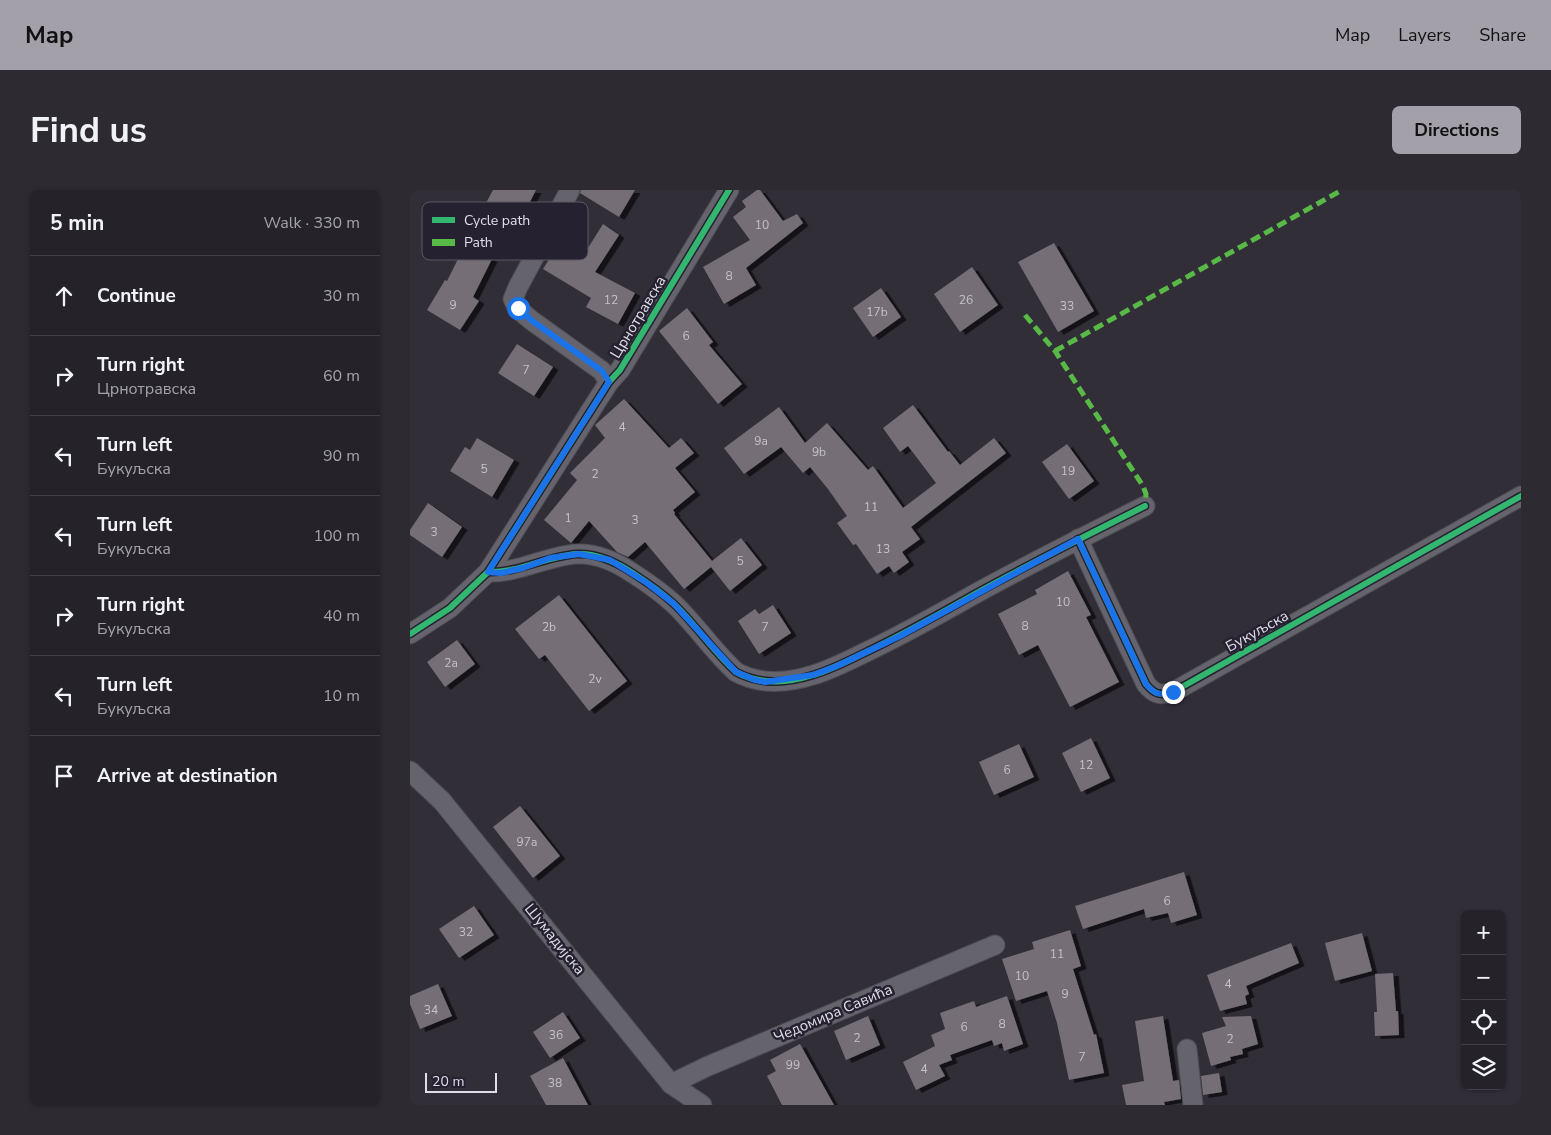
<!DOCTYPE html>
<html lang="en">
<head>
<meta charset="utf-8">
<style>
  body { margin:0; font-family:"Nunito Sans",sans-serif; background:#2d2a32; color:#f1f3f6 }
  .controls { position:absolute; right:15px; bottom:15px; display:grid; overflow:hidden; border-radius:8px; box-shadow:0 1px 4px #0004 }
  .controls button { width:45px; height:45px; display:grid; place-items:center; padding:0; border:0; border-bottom:1px solid #423f47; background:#25222a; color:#f1f3f6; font:25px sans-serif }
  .scale { position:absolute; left:15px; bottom:12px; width:72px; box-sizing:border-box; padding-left:5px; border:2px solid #e0dde8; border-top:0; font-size:14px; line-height:18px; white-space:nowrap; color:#e0dde8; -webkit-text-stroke:4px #252131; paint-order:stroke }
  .stop { position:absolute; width:15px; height:15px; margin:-11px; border:4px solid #1a73e8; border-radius:50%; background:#fff }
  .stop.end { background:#1a73e8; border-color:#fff; box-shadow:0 1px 5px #0008 }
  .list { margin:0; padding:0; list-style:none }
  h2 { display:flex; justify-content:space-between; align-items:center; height:65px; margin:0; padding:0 20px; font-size:21px }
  h2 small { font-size:16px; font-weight:400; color:#a3a4a8 }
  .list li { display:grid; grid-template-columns:32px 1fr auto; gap:15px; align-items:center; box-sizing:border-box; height:80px; padding:0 20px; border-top:1px solid #423f47 }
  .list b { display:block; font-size:19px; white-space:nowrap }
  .list p { margin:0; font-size:16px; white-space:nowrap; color:#a3a4a8 }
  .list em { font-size:16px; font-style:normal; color:#a3a4a8 }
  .icon { flex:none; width:28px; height:28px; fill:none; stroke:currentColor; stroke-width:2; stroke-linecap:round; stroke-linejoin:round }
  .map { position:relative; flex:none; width:1111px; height:915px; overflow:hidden; border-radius:8px }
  header { display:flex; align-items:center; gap:30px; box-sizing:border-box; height:70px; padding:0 25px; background:#a3a0aa; color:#111 }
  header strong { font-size:24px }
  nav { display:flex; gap:28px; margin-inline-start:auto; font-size:18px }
  .intro { display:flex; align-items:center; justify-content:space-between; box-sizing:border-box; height:120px; padding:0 30px }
  h1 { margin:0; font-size:35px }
  .button { padding:12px 22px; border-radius:8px; background:#a3a0aa; color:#111; font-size:18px; font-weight:700 }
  main { display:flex; gap:30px; padding:0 30px }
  aside { flex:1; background:#25222a; border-radius:8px; box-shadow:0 1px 4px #0004 }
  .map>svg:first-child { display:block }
  .building { fill:#746e76; filter:url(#shadow) }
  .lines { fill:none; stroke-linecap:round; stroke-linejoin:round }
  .street-casing { stroke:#4d4b53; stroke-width:21 }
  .street { stroke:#65636b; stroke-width:19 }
  .quiet { stroke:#58b947; stroke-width:5; stroke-dasharray:10 5; stroke-linecap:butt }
  .cycleway-casing { stroke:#252131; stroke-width:9 }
  .cycleway { stroke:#33b770; stroke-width:6 }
  .route { stroke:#1a73e8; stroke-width:6 }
  .labels { text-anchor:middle; stroke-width:5; stroke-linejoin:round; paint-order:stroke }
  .number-label { font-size:12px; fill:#c5c1cc }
  .street-label { font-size:15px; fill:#e0dde8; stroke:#252131 }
  .key { fill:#252131; stroke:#5d5968; stroke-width:1 }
  .key-label { font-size:14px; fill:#e0dde8 }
</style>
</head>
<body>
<header>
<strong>Map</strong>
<nav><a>Map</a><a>Layers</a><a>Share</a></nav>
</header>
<div class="intro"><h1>Find us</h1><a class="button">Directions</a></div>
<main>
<aside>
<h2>5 min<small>Walk · 330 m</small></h2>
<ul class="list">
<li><svg class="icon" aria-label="ahead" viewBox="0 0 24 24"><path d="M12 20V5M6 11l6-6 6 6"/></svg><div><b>Continue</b></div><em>30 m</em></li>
<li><svg class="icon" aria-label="right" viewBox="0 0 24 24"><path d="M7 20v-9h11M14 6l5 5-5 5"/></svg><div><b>Turn right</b><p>Црнотравска</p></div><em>60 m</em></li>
<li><svg class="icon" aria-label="left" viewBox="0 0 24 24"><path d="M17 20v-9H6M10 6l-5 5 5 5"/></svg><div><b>Turn left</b><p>Букуљска</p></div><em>90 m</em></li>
<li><svg class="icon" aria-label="left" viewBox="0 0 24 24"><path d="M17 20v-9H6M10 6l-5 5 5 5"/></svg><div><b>Turn left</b><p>Букуљска</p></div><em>100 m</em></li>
<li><svg class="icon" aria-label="right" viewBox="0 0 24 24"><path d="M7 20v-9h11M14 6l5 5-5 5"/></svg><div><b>Turn right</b><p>Букуљска</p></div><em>40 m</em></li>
<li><svg class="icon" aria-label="left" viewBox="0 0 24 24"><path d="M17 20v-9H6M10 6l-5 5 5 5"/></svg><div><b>Turn left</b><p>Букуљска</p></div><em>10 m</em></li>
<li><svg class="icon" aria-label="arrive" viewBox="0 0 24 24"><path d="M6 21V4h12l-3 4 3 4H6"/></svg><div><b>Arrive at destination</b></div></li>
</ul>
</aside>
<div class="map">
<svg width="1111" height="915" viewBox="0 0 1111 915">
  <defs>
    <filter id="shadow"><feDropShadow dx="5.5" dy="3" stdDeviation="0" flood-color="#0009"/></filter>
  </defs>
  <rect width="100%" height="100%" fill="#312e38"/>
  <g class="building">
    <polygon points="83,0 126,0 109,33 75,15"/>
    <polygon points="171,0 225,0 209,27 170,3"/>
    <polygon points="347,0 350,0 373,31 387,24 393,33 336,78 346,95 314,114 293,77 340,50 323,27 336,17 332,11"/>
    <polygon points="193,34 209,45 185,82 225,103 208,134 176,117 181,108 133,79 155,44 178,58"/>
    <polygon points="644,53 684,121 648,142 608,72"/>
    <polygon points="55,55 82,69 63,107 69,111 50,140 17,120 35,90 37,91"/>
    <polygon points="562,77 588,115 550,142 524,104"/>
    <polygon points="471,98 491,127 463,147 443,118"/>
    <polygon points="277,118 303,152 299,155 332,194 308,214 249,141"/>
    <polygon points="107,154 143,177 124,206 88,183"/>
    <polygon points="214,209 259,258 271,248 284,263 265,278 285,302 263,320 265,323 264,324 302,371 331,348 352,375 320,401 301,377 274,399 235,352 218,367 207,362 179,331 161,353 134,330 167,290 160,283 195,248 185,235"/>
    <polygon points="503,215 538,262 539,261 550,275 584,248 596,263 501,337 510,349 492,362 499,372 484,383 479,376 467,384 446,354 443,355 427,333 437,326 418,299 400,277 393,283 371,257 334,284 314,258 369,217 395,253 417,233 458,280 463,276 493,318 526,293 498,256 490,262 473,238"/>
    <polygon points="67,248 104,270 82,307 40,281 55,257 60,260"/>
    <polygon points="657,254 684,291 659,309 632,272"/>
    <polygon points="18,313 52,337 32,367 0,345 0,340"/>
    <polygon points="658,381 681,425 676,427 709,492 660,517 628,455 609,465 588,424 627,404 625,400"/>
    <polygon points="149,405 217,491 179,521 135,465 129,469 105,439"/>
    <polygon points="363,415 381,443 349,464 328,431 345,419 349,424"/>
    <polygon points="47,450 65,474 35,497 17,472"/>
    <polygon points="681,548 700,588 671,602 652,563"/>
    <polygon points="609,554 624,587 584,605 569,572"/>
    <polygon points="110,616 150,666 123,688 83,637"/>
    <polygon points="774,682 787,725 761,733 758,723 736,728 734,719 673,739 665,716"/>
    <polygon points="64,716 84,745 49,768 29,739"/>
    <polygon points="660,740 671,776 663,779 684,845 686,844 694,883 659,890 647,833 637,801 606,811 592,769 624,759 622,752"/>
    <polygon points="952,743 962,781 925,791 915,753"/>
    <polygon points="881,753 889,773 836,796 839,804 835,806 837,814 810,821 797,785"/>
    <polygon points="983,783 986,821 988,821 989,845 965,846 964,822 967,822 965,784"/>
    <polygon points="28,794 42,826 10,839 0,814 0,806"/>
    <polygon points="597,806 613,854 594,861 592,853 584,856 582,850 540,865 542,870 529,875 535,886 506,900 493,872 525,856 521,845 535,839 530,823 564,811 566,817"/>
    <polygon points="153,822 170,848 140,868 123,842"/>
    <polygon points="458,826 470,855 436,870 424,841"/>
    <polygon points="753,826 763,891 769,890 771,909 754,912 755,915 716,915 712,895 734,891 725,831"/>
    <polygon points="841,826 848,854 832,859 833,864 820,867 821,870 801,876 792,843 816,836 812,827"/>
    <polygon points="390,854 424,915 372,915 357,886 366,881 360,870"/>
    <polygon points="153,868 178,915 136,915 120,886"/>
    <polygon points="809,883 812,902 793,905 791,886"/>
  </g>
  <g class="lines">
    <defs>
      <g id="street">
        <polyline points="160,0 108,97 103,109 108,119 121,130 192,181 199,192"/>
        <path d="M668 349 736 494C744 504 750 506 763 502L1111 306"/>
        <path d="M78 382C109 383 136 366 167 364 188 363 208 373 224 384 238 393 252 403 264 414 286 435 303 461 326 482 350 495 378 493 403 485 420 480 436 472 452 464 490 446 526 426 563 405 619 374 677 345 735 316"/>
        <polyline points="0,444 40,418 78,382 199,192 210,180 319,0"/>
        <polyline points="0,581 32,611 261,894 292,915"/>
        <polyline points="777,859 783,915"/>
        <polyline points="261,894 296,877 585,755"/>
      </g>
    </defs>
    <use href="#street" class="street-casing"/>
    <use href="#street" class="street"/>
    <g class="quiet">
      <polyline points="615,125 645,161 733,296 736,304 735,316"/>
      <polyline points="645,161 932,0"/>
    </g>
    <defs>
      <g id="cycleway">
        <path d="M668 349 736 494C744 504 750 506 763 502L1111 306"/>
        <path d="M78 382C109 383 136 366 167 364 188 363 208 373 224 384 238 393 252 403 264 414 286 435 303 461 326 482 350 495 378 493 403 485 420 480 436 472 452 464 490 446 526 426 563 405 619 374 677 345 735 316"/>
        <polyline points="0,444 40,418 78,382 199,192 210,180 319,0"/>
      </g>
    </defs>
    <use href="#cycleway" class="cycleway-casing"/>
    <use href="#cycleway" class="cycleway"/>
  </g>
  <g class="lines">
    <path class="route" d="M108 118 121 130 192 181 199 192 78 382 91 383 113 378 140 368 169 364 200 370 237 393 263 413 326 482 345 490 355 492 403 485 427 476 490 446 668 349 736 494C744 504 750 506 763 502"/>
  </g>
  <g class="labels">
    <g class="number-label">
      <text x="352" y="39">10</text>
      <text x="319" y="90">8</text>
      <text x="201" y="114">12</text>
      <text x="556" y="114">26</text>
      <text x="43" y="119">9</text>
      <text x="657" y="120">33</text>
      <text x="467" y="126">17b</text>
      <text x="276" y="150">6</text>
      <text x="116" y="184">7</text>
      <text x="212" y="241">4</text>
      <text x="351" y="255">9a</text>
      <text x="409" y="266">9b</text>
      <text x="74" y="283">5</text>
      <text x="658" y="285">19</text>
      <text x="185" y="288">2</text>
      <text x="461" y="321">11</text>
      <text x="158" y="332">1</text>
      <text x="225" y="334">3</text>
      <text x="24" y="346">3</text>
      <text x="473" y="363">13</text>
      <text x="330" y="375">5</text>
      <text x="653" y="416">10</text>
      <text x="615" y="440">8</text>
      <text x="139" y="441">2b</text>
      <text x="355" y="441">7</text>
      <text x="41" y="477">2a</text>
      <text x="185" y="493">2v</text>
      <text x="676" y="579">12</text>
      <text x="597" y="584">6</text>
      <text x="117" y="656">97a</text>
      <text x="757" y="715">6</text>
      <text x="56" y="746">32</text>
      <text x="647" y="768">11</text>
      <text x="612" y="790">10</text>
      <text x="818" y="798">4</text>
      <text x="655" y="808">9</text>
      <text x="21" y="824">34</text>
      <text x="592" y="838">8</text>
      <text x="554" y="841">6</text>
      <text x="146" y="849">36</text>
      <text x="447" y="852">2</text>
      <text x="820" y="853">2</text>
      <text x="672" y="871">7</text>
      <text x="383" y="879">99</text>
      <text x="514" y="883">4</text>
      <text x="145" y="897">38</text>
    </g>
    <g class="street-label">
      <text transform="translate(228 127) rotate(-59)" y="5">Црнотравска</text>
      <text transform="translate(847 441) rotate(-29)" y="5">Букуљска</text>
      <text transform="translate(145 749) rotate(51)" y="5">Шумадијска</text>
      <text transform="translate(423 823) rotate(-23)" y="5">Чедомира Савића</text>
    </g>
  </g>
  <rect x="12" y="12" width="166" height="58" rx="8" class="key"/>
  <rect x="22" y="27" width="23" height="6" fill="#33b770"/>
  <rect x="22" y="49" width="23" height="7" fill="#58b947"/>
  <g class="key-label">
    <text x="54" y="35">Cycle path</text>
    <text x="54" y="57">Path</text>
  </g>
</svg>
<div class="controls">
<button>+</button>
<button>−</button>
<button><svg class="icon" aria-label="locate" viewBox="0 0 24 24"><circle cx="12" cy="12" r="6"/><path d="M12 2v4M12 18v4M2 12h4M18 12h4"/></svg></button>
<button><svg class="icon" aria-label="layers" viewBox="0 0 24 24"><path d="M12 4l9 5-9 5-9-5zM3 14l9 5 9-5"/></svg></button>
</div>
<div class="scale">20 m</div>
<div class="stop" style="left:108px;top:118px"></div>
<div class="stop end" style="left:763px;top:502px"></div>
</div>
</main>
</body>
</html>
